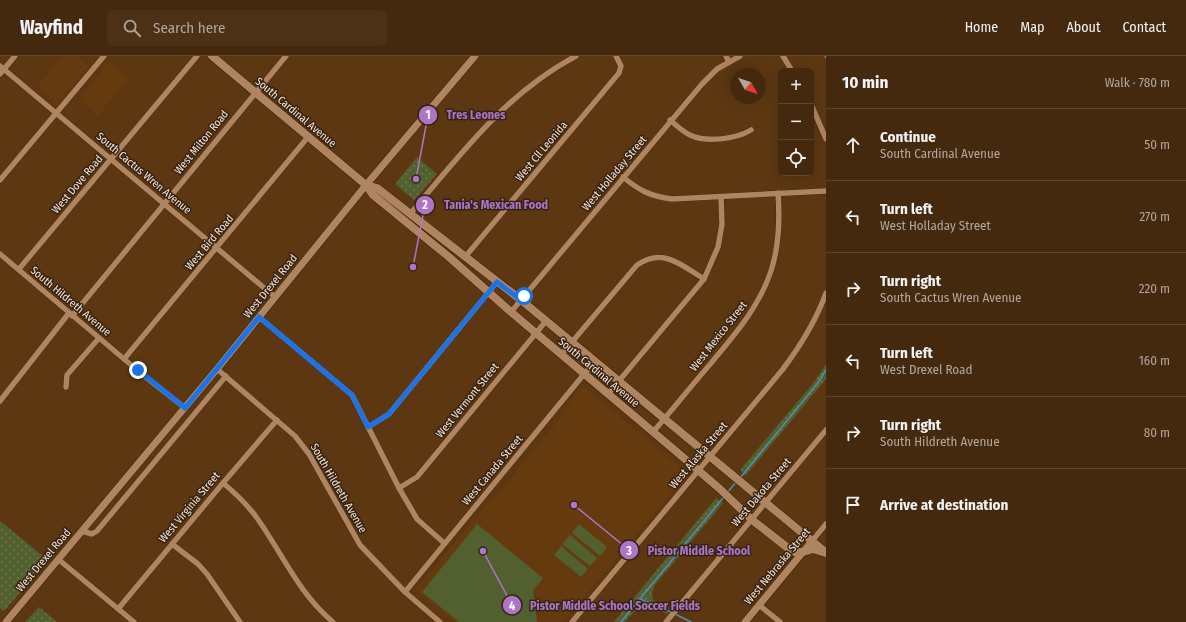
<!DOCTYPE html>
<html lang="en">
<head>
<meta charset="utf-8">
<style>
  body { margin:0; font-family:"Fira Sans Condensed",sans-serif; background:#4c3117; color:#f1f3f6 }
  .controls { position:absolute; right:12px; top:12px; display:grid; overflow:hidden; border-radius:6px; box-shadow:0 4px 16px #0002 }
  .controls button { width:36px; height:36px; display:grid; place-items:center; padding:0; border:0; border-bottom:1px solid #5d452e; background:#45290e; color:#f1f3f6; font:20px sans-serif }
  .compass { position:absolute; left:730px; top:12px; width:36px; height:36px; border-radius:50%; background:#45290e; box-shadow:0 4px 16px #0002; rotate:130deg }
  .stop { position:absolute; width:12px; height:12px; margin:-9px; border:3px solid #1a73e8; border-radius:50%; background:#fff }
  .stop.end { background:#1a73e8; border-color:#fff; box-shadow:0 1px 4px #0008 }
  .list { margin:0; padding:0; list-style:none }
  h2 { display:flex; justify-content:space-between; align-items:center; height:52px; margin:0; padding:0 16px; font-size:17px }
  h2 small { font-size:13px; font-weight:400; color:#b0a69e }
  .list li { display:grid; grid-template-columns:26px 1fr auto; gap:12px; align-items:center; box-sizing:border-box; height:72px; padding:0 16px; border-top:1px solid #5d452e }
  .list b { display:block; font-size:15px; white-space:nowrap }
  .list p { margin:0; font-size:13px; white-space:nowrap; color:#b0a69e }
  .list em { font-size:13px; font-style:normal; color:#b0a69e }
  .icon { flex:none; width:22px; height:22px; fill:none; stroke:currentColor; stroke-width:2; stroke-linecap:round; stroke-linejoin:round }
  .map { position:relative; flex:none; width:826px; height:566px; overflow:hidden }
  header { display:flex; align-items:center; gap:24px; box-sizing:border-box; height:56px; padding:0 20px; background:#45290e; border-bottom:1px solid #5d452e }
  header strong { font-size:19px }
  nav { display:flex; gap:22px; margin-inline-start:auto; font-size:14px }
  .search { width:280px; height:36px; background:#4c3117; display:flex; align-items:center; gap:10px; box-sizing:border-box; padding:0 14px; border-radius:6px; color:#b0a69e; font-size:15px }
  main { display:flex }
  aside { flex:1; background:#45290e }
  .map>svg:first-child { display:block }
  .built { fill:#653a0e }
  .green { fill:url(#green-dots) }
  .pitch { fill:#525f2f }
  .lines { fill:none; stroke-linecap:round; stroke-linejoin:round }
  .stream { stroke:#538db6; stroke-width:1.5 }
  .minor-casing { stroke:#3b2004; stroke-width:6 }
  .tertiary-casing { stroke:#3b2004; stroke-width:8 }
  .secondary-casing { stroke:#3b2004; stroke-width:9 }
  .minor { stroke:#af8460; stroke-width:5.5 }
  .tertiary { stroke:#af8460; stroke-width:7 }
  .secondary { stroke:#af8460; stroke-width:8 }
  .route { stroke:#1a73e8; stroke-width:5 }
  .labels { text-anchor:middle; stroke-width:3; stroke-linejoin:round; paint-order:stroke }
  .street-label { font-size:11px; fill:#fae3d0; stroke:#342314 }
  .leader { fill:none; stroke:#ae75c6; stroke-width:1.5 }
  .callout-dot { fill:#ae75c6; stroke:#342314; stroke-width:1.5 }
  .mark-label { font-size:12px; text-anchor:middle; font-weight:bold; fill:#fff }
  .callout-label { font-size:12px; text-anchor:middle; font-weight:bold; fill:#ae75c6; stroke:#342314; stroke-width:3; stroke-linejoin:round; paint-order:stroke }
</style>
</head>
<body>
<header>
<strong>Wayfind</strong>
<div class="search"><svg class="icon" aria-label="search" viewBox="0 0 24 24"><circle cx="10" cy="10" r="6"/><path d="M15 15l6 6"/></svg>Search here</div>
<nav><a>Home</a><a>Map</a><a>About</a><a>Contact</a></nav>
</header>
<main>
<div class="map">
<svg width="826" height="566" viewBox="0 0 826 566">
  <defs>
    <pattern id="green-dots" width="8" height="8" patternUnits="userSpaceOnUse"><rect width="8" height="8" fill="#525f2f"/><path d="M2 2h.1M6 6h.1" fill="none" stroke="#6c764c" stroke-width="1.8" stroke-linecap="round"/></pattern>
  </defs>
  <rect width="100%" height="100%" fill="#5c3712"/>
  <g class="built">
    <polygon points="63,0 77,0 89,10 58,47 38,30"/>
    <polygon points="109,6 129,23 98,60 79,43"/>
    <polygon points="583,330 688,417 563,566 454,566 415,534 489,445 497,439 563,359 561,357"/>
  </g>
  <g class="green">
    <polygon points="417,101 437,118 414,144 395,128"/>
    <polygon points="826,308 826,323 746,419 740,414 815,325"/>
    <path d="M716 442 723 447 654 530 652 539 653 544 669 554 667 558C647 548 638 549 625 566H614Z"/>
    <polygon points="0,465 48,504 4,555 0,552"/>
    <polygon points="39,551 57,566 25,566"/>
  </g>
  <g class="pitch">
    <polygon points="477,468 543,522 533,535 537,566 459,566 422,536"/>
    <polygon points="579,468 607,491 600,500 572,477"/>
    <polygon points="570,479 597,502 590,510 562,488"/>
    <polygon points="561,490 588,513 581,521 554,499"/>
  </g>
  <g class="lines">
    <g class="stream">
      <polyline points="825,0 826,2"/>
      <polyline points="740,422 817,328 826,314"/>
      <polyline points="727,437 736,426"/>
      <polyline points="640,543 671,556"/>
      <polyline points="675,558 691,566"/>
      <polyline points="621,566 723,442"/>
    </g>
    <defs>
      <g id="minor">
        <polyline points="726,0 729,6"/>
        <polyline points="783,0 792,15"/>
        <polyline points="0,10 275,241"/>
        <polyline points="0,18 15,0"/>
        <polyline points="811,48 826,83"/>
        <path d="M670 64C676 69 683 76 690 79 706 87 736 83 751 74"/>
        <path d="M623 121C640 135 650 140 672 143L826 135"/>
        <polyline points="0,124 104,0"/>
        <path d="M410 158C460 99 506 37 576 0"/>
        <polyline points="0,198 137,314 185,352"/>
        <polyline points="465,201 619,17 621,10 616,0"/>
        <polyline points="19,213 197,0"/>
        <polyline points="511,256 702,28 717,13 740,0"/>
        <polyline points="72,260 286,0"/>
        <polyline points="259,261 352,339 399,432 417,463 444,487"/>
        <path d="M561 299 637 209C663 191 681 209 704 223"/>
        <polyline points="124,303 308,81"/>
        <polyline points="217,313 295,380 309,398 360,489 405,536 440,566"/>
        <polyline points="66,331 67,319 99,282"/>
        <polyline points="608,338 704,223 718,191 722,168 721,141"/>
        <polyline points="0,345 69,257"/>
        <polyline points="368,371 389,358 497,226"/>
        <path d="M653 376C673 353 692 329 712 306 735 278 759 251 771 215 779 190 780 163 778 137"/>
        <path d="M223 427C235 437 247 448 257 462 282 497 299 538 333 566"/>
        <polyline points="399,432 417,421 546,265"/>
        <polyline points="82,475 92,478 97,475 226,320"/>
        <polyline points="812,485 826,468"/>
        <polyline points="172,488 198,508 207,518 240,566"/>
        <polyline points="58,503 134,566"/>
        <polyline points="405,536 594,306"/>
        <polyline points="759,549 780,566"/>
        <polyline points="118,553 223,427 277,364"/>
        <path d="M572 566 783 313C801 289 816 265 826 237"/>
        <polyline points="666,566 826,374"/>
      </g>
      <g id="tertiary">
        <polyline points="6,566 217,313 366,129 475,0"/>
        <polyline points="745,566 812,485"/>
      </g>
      <g id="secondary">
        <polyline points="212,0 366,129 373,139 449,201 511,256 671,391 720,433 751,463 793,496 803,496 813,493 826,497"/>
        <polyline points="366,129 377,132 521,244 824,495"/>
      </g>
    </defs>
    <use href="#minor" class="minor-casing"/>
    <use href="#tertiary" class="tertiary-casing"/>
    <use href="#secondary" class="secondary-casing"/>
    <use href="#minor" class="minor"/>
    <use href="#tertiary" class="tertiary"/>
    <use href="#secondary" class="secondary"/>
  </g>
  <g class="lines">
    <polyline class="route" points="138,314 185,352 259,261 352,339 368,371 389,358 497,226 521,244 524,240"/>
  </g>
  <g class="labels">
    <g class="street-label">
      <text transform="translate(296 56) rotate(40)" y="4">South Cardinal Avenue</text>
      <text transform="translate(201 86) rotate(-51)" y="4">West Milton Road</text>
      <text transform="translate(541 95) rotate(-50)" y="4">West Cll Leonida</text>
      <text transform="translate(144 117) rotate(40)" y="4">South Cactus Wren Avenue</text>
      <text transform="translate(614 117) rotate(-50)" y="4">West Holladay Street</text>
      <text transform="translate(77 128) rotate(-50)" y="4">West Dove Road</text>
      <text transform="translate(209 186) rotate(-50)" y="4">West Bird Road</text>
      <text transform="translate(270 230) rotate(-51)" y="4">West Drexel Road</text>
      <text transform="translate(71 245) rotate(40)" y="4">South Hildreth Avenue</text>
      <text transform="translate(718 280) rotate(-52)" y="4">West Mexico Street</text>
      <text transform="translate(599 316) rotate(40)" y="4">South Cardinal Avenue</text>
      <text transform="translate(467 344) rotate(-51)" y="4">West Vermont Street</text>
      <text transform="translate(698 399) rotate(-50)" y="4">West Alaska Street</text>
      <text transform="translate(492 414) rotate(-50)" y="4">West Canada Street</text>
      <text transform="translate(339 432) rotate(60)" y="4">South Hildreth Avenue</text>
      <text transform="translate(761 436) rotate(-50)" y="4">West Dakota Street</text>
      <text transform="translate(189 451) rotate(-50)" y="4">West Virginia Street</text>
      <text transform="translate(43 504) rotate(-50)" y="4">West Drexel Road</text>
      <text transform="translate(777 510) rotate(-50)" y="4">West Nebraska Street</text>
    </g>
  </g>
  <path class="leader" d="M416 123L428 59M413 211L425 149M574 449L629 494M483 495L512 549"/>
  <g class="callout-dot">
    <circle cx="416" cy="123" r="4"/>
    <circle cx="413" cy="211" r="4"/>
    <circle cx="574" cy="449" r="4"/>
    <circle cx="483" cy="495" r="4"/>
    <circle cx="428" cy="59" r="10"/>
    <circle cx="425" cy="149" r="10"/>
    <circle cx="629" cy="494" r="10"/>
    <circle cx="512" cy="549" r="10"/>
  </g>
  <g class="mark-label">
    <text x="428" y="63">1</text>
    <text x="425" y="153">2</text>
    <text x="629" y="499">3</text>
    <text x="512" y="554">4</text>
  </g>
  <g class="callout-label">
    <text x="476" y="63">Tres Leones</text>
    <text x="496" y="153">Tania's Mexican Food</text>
    <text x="699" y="499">Pistor Middle School</text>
    <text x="615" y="554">Pistor Middle School Soccer Fields</text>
  </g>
</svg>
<div class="controls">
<button>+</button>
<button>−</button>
<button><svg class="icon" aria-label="locate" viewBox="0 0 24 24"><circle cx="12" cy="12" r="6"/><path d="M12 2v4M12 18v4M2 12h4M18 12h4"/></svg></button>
</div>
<svg class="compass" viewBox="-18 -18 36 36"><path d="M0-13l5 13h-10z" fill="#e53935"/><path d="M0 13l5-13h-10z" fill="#b0a69e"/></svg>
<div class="stop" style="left:524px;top:240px"></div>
<div class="stop end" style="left:138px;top:314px"></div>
</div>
<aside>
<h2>10 min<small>Walk · 780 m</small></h2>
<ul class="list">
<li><svg class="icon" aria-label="ahead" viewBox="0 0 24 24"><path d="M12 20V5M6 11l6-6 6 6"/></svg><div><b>Continue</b><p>South Cardinal Avenue</p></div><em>50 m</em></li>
<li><svg class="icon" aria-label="left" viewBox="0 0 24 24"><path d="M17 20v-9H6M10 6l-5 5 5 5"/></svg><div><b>Turn left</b><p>West Holladay Street</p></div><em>270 m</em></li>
<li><svg class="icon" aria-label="right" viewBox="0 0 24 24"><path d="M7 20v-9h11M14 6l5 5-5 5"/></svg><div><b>Turn right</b><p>South Cactus Wren Avenue</p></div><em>220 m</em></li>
<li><svg class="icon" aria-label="left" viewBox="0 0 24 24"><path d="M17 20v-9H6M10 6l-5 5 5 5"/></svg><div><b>Turn left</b><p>West Drexel Road</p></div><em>160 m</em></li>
<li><svg class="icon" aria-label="right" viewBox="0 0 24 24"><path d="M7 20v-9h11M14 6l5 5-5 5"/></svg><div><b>Turn right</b><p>South Hildreth Avenue</p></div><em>80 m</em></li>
<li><svg class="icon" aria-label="arrive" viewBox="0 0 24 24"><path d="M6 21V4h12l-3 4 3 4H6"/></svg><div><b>Arrive at destination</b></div></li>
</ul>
</aside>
</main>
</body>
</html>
